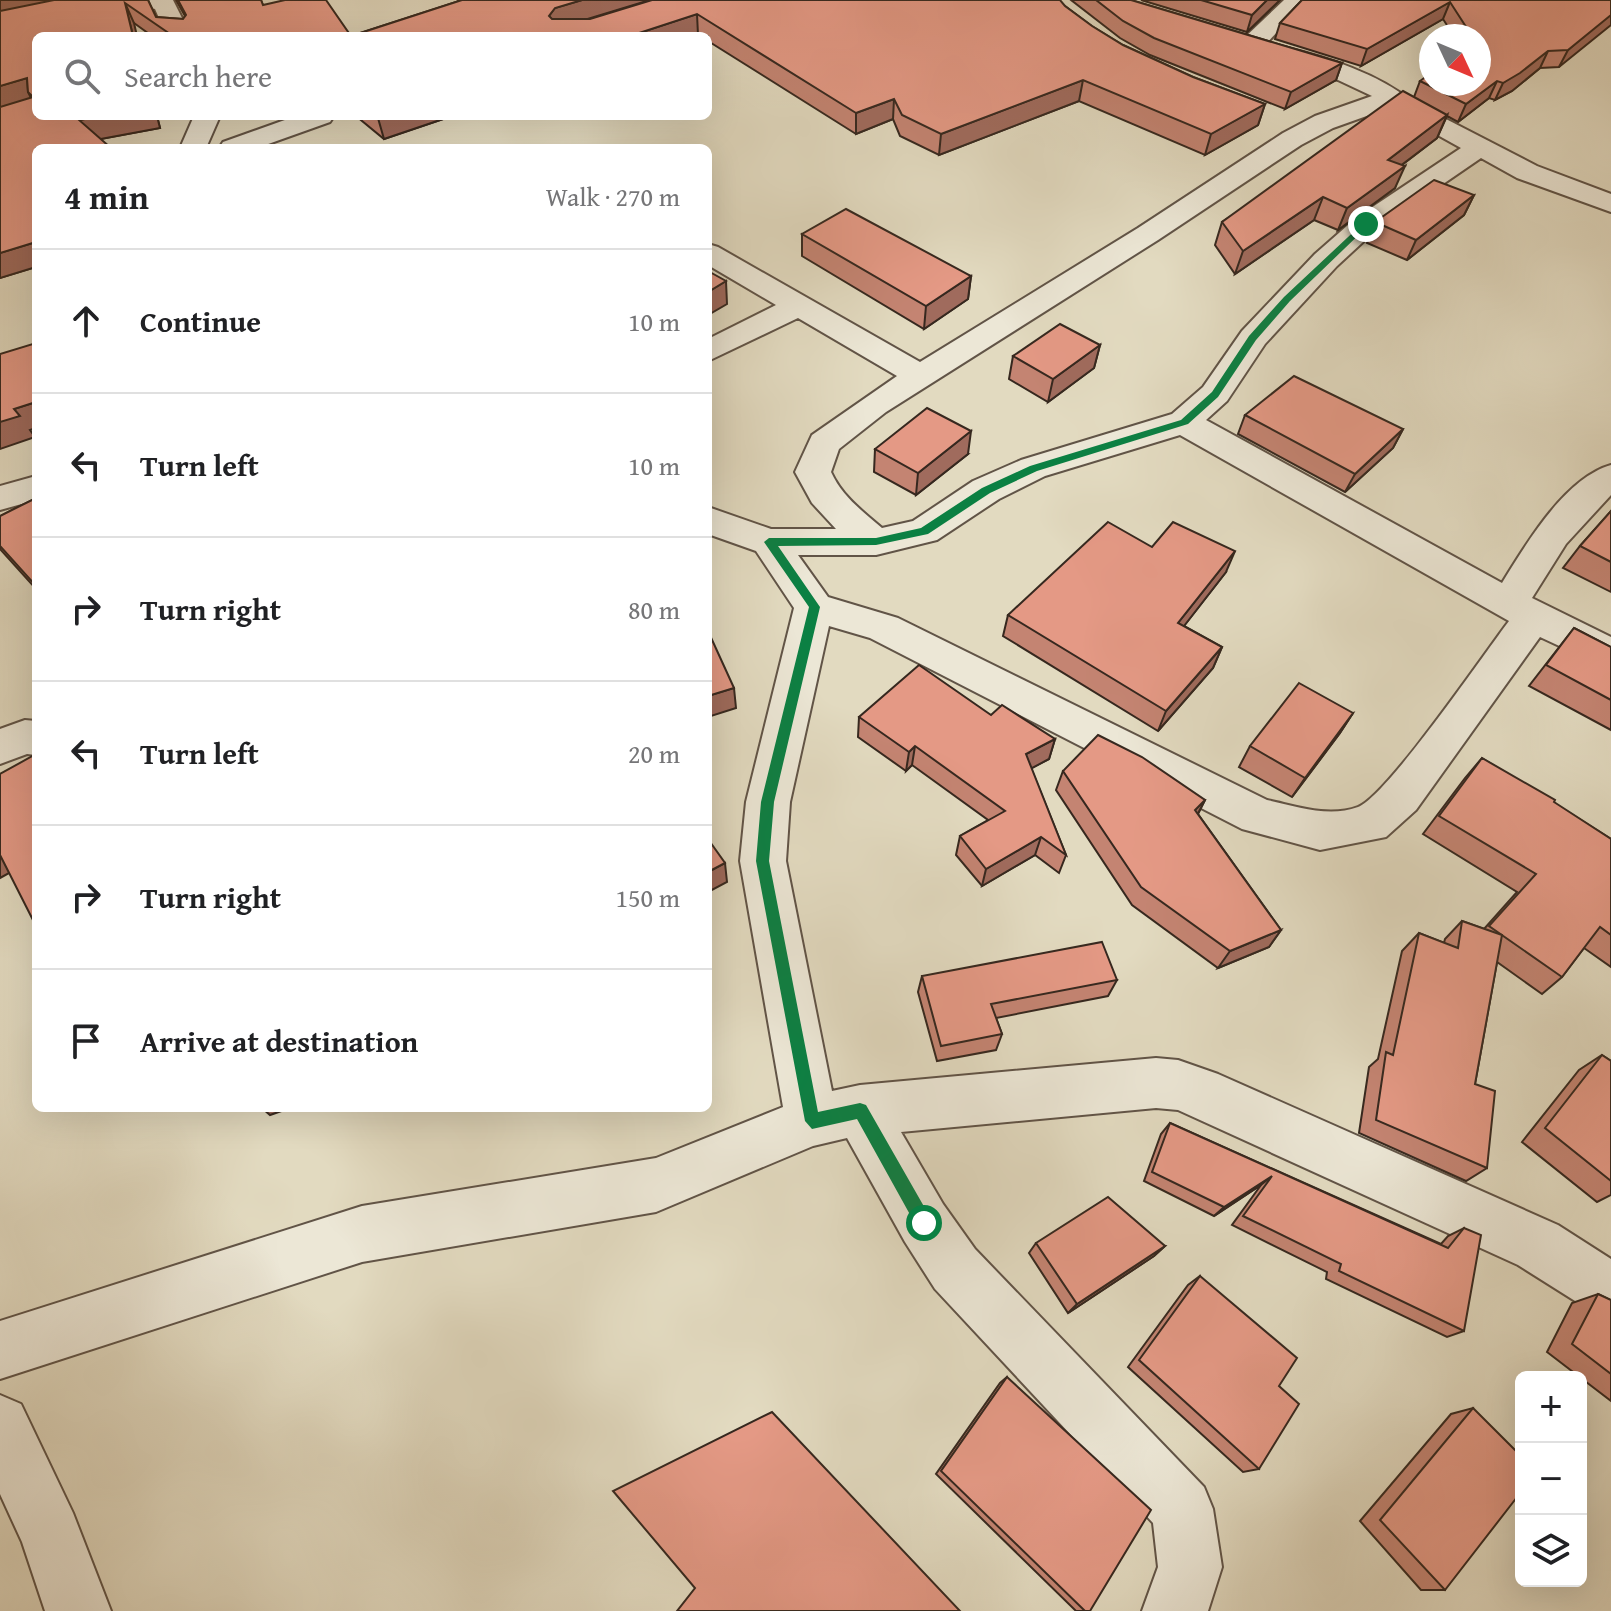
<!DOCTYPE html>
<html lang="en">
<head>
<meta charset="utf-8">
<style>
  body { margin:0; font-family:"Gentium Book Plus",serif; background:#f2f2f2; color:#202124 }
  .controls { position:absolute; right:24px; bottom:24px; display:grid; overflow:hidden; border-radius:12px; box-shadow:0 8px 32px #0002 }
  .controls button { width:72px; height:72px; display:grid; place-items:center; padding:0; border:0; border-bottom:2px solid #e0e0e0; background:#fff; color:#202124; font:40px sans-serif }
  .compass { position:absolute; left:1419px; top:24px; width:72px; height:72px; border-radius:50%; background:#fff; box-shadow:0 8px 32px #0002; rotate:134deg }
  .stop { position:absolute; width:24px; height:24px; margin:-18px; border:6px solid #0b8043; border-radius:50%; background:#fff }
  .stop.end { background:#0b8043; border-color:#fff; box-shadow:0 2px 8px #0008 }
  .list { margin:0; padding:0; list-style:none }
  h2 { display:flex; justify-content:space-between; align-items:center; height:104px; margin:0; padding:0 32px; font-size:34px }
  h2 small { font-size:26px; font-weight:400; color:#757577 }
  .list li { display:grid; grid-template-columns:52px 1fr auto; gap:24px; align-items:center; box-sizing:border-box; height:144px; padding:0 32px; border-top:2px solid #e0e0e0 }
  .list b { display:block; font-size:30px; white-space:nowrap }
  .list em { font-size:26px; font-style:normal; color:#757577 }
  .icon { flex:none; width:44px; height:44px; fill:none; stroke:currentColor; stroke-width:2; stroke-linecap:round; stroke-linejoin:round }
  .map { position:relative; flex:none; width:1611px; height:1611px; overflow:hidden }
  .search { position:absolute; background:#fff; box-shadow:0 8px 32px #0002; left:32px; top:32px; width:680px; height:88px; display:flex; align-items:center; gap:20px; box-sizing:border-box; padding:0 28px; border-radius:12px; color:#757577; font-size:30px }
  .panel { position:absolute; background:#fff; box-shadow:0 8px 32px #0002; left:32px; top:144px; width:680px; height:968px; border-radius:12px }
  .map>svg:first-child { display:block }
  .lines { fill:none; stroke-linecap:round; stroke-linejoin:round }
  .street-casing { stroke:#615447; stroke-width:4 }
  .street { fill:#ece7d6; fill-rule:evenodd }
  .wall { fill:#c48472; stroke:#36281f; stroke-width:2 }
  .shaded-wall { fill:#a06b5d; stroke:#36281f; stroke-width:2 }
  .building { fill:#e49985; stroke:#36281f; stroke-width:2 }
  .route { fill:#0b8043 }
</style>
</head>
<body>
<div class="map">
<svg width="1611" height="1611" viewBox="0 0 1611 1611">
  <rect width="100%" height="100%" fill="#e2dac0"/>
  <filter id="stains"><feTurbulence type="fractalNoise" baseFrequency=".0025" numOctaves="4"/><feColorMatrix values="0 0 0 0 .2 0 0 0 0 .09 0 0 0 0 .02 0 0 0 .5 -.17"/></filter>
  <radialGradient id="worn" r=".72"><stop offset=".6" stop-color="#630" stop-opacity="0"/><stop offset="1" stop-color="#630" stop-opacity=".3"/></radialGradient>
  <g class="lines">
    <defs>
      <g id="street">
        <polygon points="135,0 173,0 191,36 167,36 155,9 138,5"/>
        <polygon points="1284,0 1308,0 1261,49 1243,49 1240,44 1243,39"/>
        <path d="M1284 47C1329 58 1377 73 1413 102L1537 166 1611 194V212L1517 178 1481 158 1376 230 1337 266 1265 344 1227 401 1206 420 1502 583C1526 544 1565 478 1611 465V495L1566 544 1532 598 1611 637V670L1540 637 1416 810 1386 837 1320 850 1242 829 870 638 829 626 790 802 786 861 832 1091 860 1085 1156 1058 1178 1060 1218 1074 1558 1225 1611 1259V1319L1591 1311 1518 1265 1178 1110 1156 1108 901 1132 943 1204 975 1249 1204 1487 1213 1509 1222 1567 1208 1611H1142L1158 1567 1153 1523 935 1289 905 1242 847 1138 813 1146 656 1212 362 1262 0 1379V1321L362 1206 656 1158 783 1107 740 861 746 802 794 608 756 551 708 534V507L771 529H836L812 503 795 472 812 435 897 376 798 318 708 361V339L776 305 708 265V244L718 247 920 362 1138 228 1283 133 1315 116 1372 96 1338 80 1275 59 1272 54 1275 49ZM1389 108 1461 148 1356 218 1315 254 1242 331 1203 387 1172 414 1021 460 973 481 913 521 882 528C862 511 842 496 831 472L839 449 886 412 1158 240 1301 145 1333 128ZM1180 435 1509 621C1484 654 1387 796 1358 807 1328 818 1296 806 1267 800L898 618 828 597 798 555H876L937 540 999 499 1045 476Z"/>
        <polygon points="194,116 220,116 206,148 180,148"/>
        <polygon points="296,116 334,116 330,122 257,148 219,148 223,142"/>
        <polygon points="36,476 36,500 0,510 0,486"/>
        <polygon points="25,720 36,721 36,755 27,754 0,764 0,729"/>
        <polygon points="0,1395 21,1404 73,1513 111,1611 45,1611 22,1542 0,1494"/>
      </g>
    </defs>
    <use href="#street" class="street-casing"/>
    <use href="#street" class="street"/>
  </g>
  <g class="wall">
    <polygon points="0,0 148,0 156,17 183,19 185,16 176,0 261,0 263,5 351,36 459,1 458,0 652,0 1065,6 1092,26 1123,45 1193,77 1265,104 1258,125 1205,155 1079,101 939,155 900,136 893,119 856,134 708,41 708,36 700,36 698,35 694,36 152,36 134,23 36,116 157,116 160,128 101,139 36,267 0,278"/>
    <polygon points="1071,0 1131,0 1342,63 1336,80 1285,109 1150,55 1120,38"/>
    <polygon points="1141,0 1280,0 1247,32"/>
    <polygon points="1302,0 1611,0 1559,67 1540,68 1512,91 1495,100 1489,98 1458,122 1447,116 1437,138 1402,165 1395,188 1338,230 1314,220 1235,274 1215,245 1222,222 1414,97 1420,81 1479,84 1479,36 1454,36 1443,19 1361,66 1275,39 1280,23"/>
    <polygon points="356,116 452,116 384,139"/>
    <polygon points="1474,195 1464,215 1407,260 1367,243 1375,222"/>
    <polygon points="802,234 971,276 968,299 924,329 802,256"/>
    <polygon points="1100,345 1094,368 1048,402 1009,379 1013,356"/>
    <polygon points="1245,415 1403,429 1393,448 1345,492 1238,434"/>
    <polygon points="875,449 968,454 916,495 874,472"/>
    <polygon points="36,498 36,589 0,549 0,516"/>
    <polygon points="1611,511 1611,592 1563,568 1580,546"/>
    <polygon points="1152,547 1226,572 1184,626 1222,647 1213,668 1158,731 1003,636 1008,615"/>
    <polygon points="1574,628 1611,647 1611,730 1529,686"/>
    <polygon points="1353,713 1340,733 1292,797 1239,767 1250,746"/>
    <polygon points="991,715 1055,739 1049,759 1031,768 1066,855 1059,873 1035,855 982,886 956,855 960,836 988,820 912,765 906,771 858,737 859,717"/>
    <polygon points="1482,758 1611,839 1611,967 1584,948 1562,977 1542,994 1497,962 1475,1084 1487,1168 1466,1181 1359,1133 1369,1067 1378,1059 1402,951 1419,933 1444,943 1445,939 1462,921 1484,929 1517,892 1423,834 1465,778"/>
    <polygon points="1063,771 1205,800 1198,814 1281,930 1269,947 1218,968 1132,905 1056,790"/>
    <polygon points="922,976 1117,980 1108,996 996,1018 1002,1034 996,1050 937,1061 918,992"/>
    <polygon points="1602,1055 1611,1061 1611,1195 1597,1202 1522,1142 1579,1070"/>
    <polygon points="1170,1123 1441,1244 1448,1236 1464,1228 1464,1331 1447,1337 1326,1279 1327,1272 1232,1225 1261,1185 1214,1216 1144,1181 1161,1134"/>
    <polygon points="1036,1243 1165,1246 1154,1256 1068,1313 1029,1253"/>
    <polygon points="1200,1276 1259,1469 1243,1472 1128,1367 1188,1285"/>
    <polygon points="1598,1294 1611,1300 1611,1401 1547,1352 1572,1303"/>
    <polygon points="1007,1377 1090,1611 1076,1611 936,1474 1000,1383"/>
    <polygon points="1473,1408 1445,1590 1421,1590 1360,1521 1451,1414"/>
  </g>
  <g class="shaded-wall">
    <polygon points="0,0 61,0 0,14"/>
    <polygon points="582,0 650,0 558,28 549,16 555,8"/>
    <polygon points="1267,0 1280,0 1247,32 1252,15"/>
    <polygon points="1450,2 1443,19 1361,66 1367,49"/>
    <polygon points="125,3 134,23 137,36 133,36"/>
    <polygon points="1611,13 1611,25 1559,67 1568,50"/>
    <polygon points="697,14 698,35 694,36 630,36"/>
    <polygon points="1548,51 1540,68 1512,91 1495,100 1503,83"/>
    <polygon points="1342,63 1336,80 1285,109 1291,92"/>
    <polygon points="27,78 28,92 32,100 0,110 0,86"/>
    <polygon points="1083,80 1079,101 939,155 941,134"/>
    <polygon points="1497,81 1489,98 1458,122 1466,104"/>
    <polygon points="894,99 893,119 856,134 856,113"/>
    <polygon points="1265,104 1258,125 1205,155 1211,134"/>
    <polygon points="1447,115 1437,138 1379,182 1388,160"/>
    <polygon points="102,116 157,116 160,128 90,141 79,120"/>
    <polygon points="383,116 452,116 384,139 378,118"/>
    <polygon points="1405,166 1395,188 1338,230 1347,208"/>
    <polygon points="1474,195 1464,215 1407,260 1416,240"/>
    <polygon points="1323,197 1314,220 1235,274 1243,251"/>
    <polygon points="36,242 36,267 0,278 0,253"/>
    <polygon points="971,276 968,299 924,329 926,306"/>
    <polygon points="726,281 727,304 708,315 708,292"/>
    <polygon points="1100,345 1094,368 1048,402 1053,379"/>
    <polygon points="36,402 36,428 30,430 35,437 0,449 0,422 14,409"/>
    <polygon points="1403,429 1393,448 1345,492 1355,474"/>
    <polygon points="971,431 968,454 916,495 918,473"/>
    <polygon points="1235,551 1226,572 1170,644 1178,623"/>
    <polygon points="1222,647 1213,668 1158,731 1166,711"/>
    <polygon points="734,688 736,708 708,717 708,696"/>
    <polygon points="1353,713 1340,733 1292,797 1305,778"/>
    <polygon points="1055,739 1049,759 1021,774 1026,754"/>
    <polygon points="915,746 912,765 906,771 909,752"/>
    <polygon points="1205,800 1195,819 1195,810"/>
    <polygon points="1041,837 1035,855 982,886 986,869"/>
    <polygon points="0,852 18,868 0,878"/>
    <polygon points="725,863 727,882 708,892 708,872"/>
    <polygon points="1281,930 1269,947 1218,968 1230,951"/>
    <polygon points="262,1108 290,1108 270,1115"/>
    <polygon points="1272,1176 1261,1185 1214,1216 1224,1207"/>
    <polygon points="1165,1246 1154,1256 1068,1313 1077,1304"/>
  </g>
  <g class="building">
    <polygon points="54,0 148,0 156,17 183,19 186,15 178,0 261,0 263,5 285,0 326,0 351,36 462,0 582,0 555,8 549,16 552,19 590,19 652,0 1060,0 1065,6 1092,26 1123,45 1193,77 1265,104 1211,134 1083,80 941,134 902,115 894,99 856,113 697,14 630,36 173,36 125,3 133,36 36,36 36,116 102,116 79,120 111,148 36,148 36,242 0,253 0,107 33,97 28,92 27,78 0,86 0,11"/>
    <polygon points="1096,0 1131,0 1342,63 1291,92 1154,38 1123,21"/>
    <polygon points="1201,0 1267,0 1252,15"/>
    <polygon points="1302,0 1611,0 1611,15 1568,50 1548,51 1520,73 1503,83 1497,81 1466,104 1420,81 1431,73 1431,84 1479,84 1479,36 1472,36 1450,2 1367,49 1280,23"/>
    <polygon points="1403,91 1447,115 1388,160 1405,166 1347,208 1323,197 1243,251 1222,222"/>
    <polygon points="1434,180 1474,195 1416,240 1375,222"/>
    <polygon points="846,209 971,276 926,306 802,234"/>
    <polygon points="708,271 726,281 708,292"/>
    <polygon points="1060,324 1100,345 1053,379 1013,356"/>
    <polygon points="36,343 36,402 14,409 20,416 0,422 0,354"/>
    <polygon points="1294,376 1403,429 1355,474 1245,415"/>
    <polygon points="927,408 971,431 918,473 875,449"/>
    <polygon points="36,498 36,586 0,546 0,516"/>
    <polygon points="1611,511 1611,562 1580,546"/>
    <polygon points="1108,522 1152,547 1173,522 1235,551 1178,623 1222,647 1166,711 1008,615"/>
    <polygon points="1574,628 1611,647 1611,700 1546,665"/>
    <polygon points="708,631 734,688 708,696"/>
    <polygon points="919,665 991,715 1002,705 1055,739 1026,754 1066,855 1041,837 986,869 960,836 1005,811 915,746 909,752 859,717"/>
    <polygon points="1299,683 1353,713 1305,778 1250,746"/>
    <polygon points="1098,735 1142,757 1205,800 1195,810 1281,930 1230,951 1141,887 1063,771"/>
    <polygon points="36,754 36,926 0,855 0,774"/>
    <polygon points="1482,758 1555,800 1554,802 1611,839 1611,935 1600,927 1562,977 1489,926 1536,874 1439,816"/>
    <polygon points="708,839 725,863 708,872"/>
    <polygon points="1462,921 1502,935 1475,1084 1495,1091 1487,1168 1376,1120 1386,1052 1393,1055 1419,933 1458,948"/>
    <polygon points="1102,942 1117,980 991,1004 1002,1034 941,1046 922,976"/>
    <polygon points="1602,1055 1611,1061 1611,1181 1545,1128"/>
    <polygon points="1170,1123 1448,1248 1464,1228 1481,1235 1464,1331 1339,1271 1341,1264 1243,1216 1272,1176 1224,1207 1152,1172"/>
    <polygon points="1108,1197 1165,1246 1077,1304 1036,1243"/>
    <polygon points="1200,1276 1297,1358 1279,1386 1299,1404 1259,1469 1139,1360"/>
    <polygon points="1598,1294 1611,1300 1611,1374 1572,1344"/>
    <polygon points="1007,1377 1151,1510 1090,1611 1085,1611 941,1471"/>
    <polygon points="1473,1408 1521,1456 1521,1492 1445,1590 1380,1520"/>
    <polygon points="772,1412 960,1611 677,1611 695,1588 613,1491"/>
  </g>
  <polygon class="route" points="1363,223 1370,224 1290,301 1256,340 1218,397 1188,424 1037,471 990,493 928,534 876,545 778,546 820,607 774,802 769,861 818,1112 860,1103 866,1105 930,1217 930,1229 918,1229 857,1119 812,1129 805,1121 756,861 761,802 809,607 764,542 769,538 876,538 921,528 982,488 1030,466 1181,420 1212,392 1249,336 1284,297"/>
  <rect width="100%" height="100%" filter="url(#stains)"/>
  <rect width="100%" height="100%" fill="url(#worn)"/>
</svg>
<div class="controls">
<button>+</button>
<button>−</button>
<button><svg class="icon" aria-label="layers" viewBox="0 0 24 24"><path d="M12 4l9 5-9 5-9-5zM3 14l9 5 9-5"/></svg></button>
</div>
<svg class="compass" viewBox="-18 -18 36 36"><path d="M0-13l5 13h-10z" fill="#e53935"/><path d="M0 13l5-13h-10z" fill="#757577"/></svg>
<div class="stop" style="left:924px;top:1223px"></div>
<div class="stop end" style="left:1366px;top:224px"></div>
<div class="search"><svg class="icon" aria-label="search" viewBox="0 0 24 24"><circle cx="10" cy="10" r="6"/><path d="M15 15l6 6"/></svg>Search here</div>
<section class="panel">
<h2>4 min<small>Walk · 270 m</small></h2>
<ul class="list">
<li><svg class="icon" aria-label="ahead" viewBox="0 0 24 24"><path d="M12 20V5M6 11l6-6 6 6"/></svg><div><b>Continue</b></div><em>10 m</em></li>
<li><svg class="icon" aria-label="left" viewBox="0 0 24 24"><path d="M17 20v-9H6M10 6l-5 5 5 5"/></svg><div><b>Turn left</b></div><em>10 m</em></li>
<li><svg class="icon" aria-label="right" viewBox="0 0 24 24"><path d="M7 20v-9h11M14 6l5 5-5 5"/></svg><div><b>Turn right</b></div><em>80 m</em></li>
<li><svg class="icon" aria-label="left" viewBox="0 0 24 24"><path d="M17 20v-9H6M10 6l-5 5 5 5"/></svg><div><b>Turn left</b></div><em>20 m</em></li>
<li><svg class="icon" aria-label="right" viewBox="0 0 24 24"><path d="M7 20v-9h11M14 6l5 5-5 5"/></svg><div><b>Turn right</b></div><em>150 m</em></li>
<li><svg class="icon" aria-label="arrive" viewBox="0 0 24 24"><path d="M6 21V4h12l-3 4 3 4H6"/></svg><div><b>Arrive at destination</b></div></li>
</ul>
</section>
</div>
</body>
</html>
